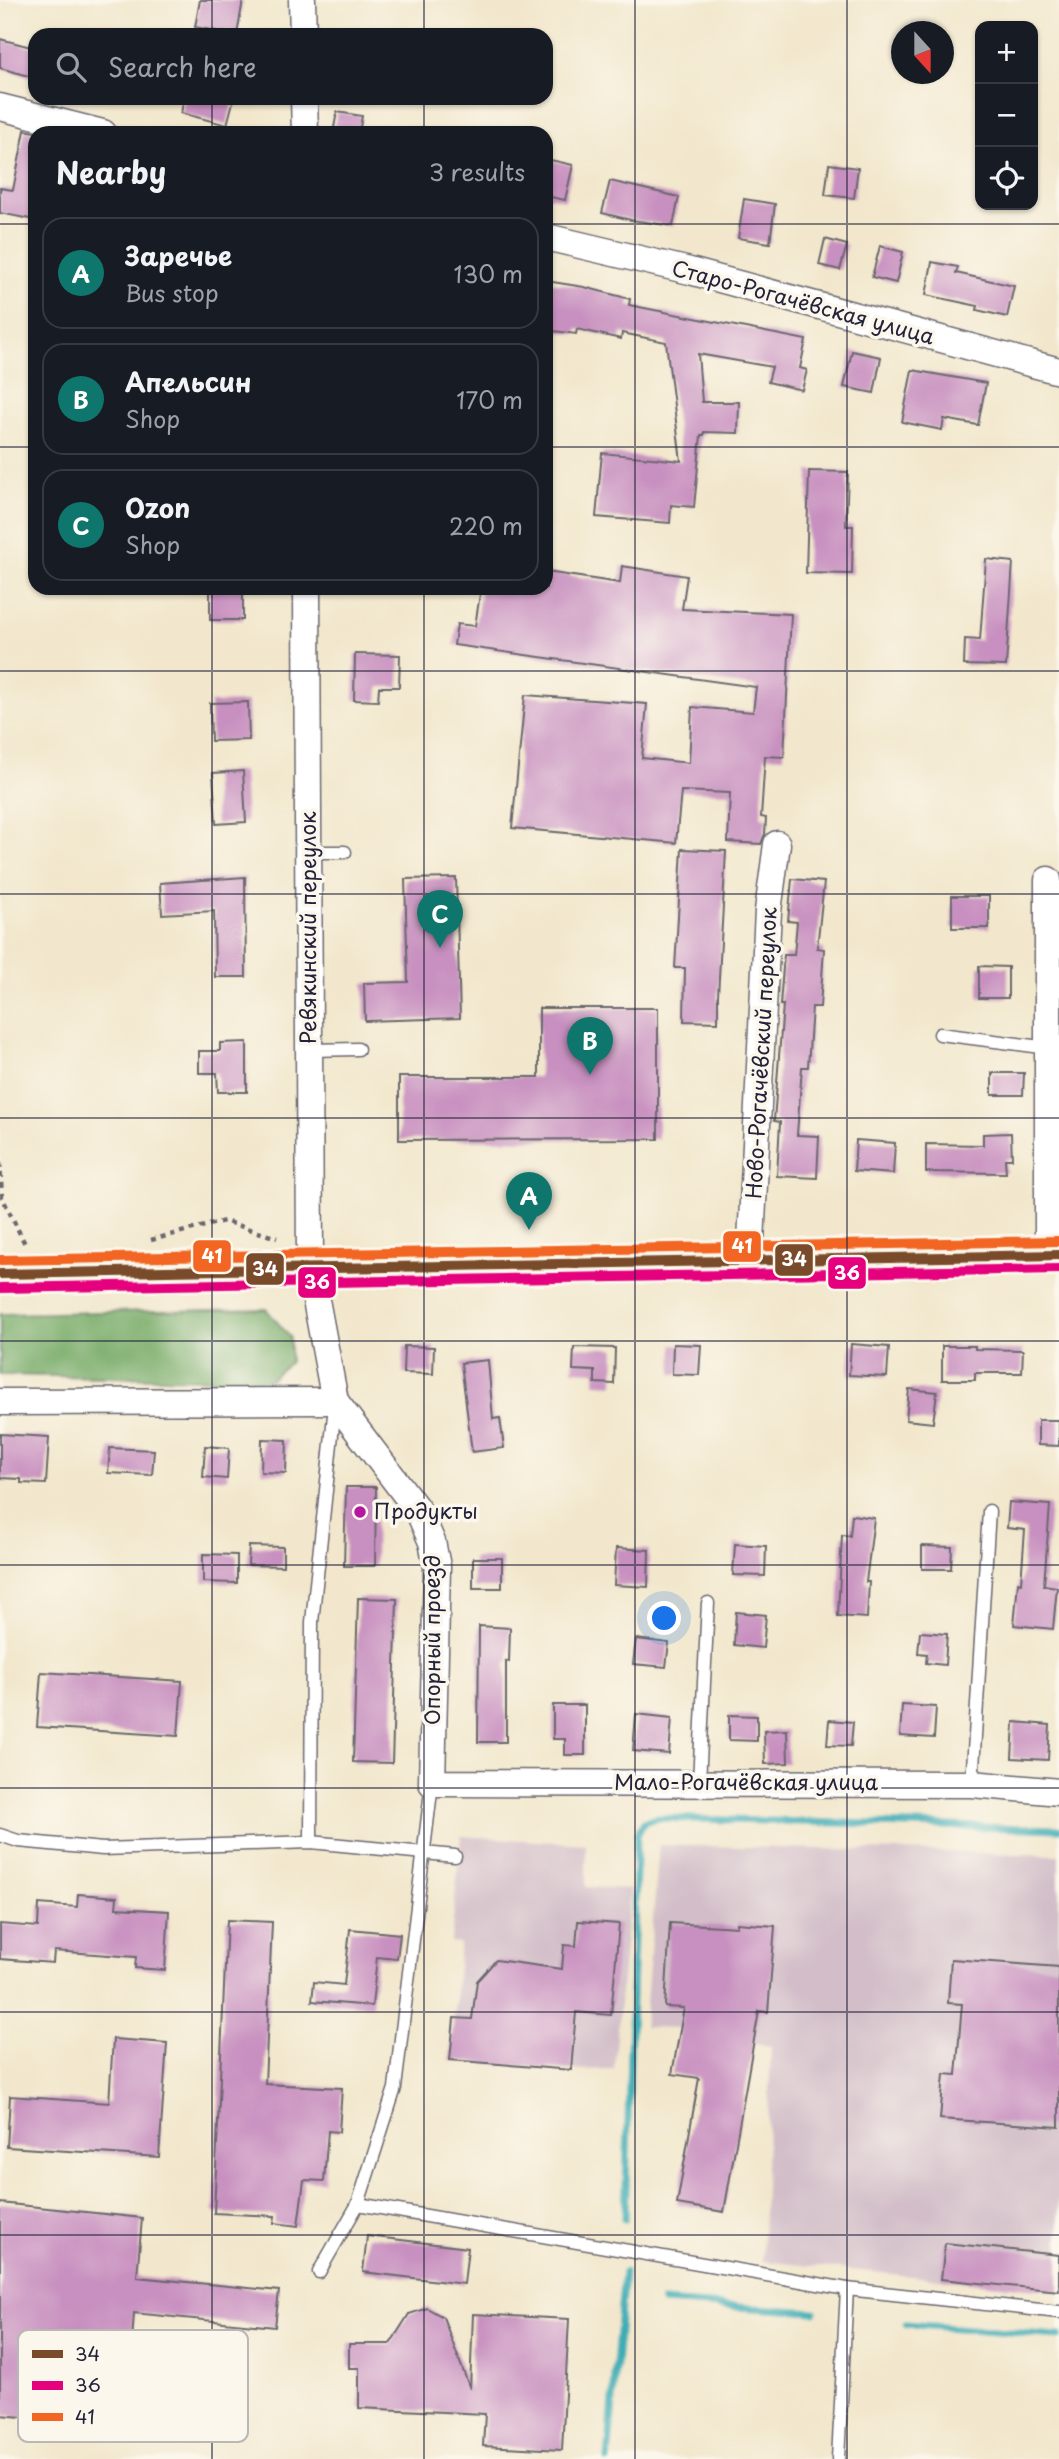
<!DOCTYPE html>
<html lang="en">
<head>
<meta charset="utf-8">
<style>
  body { margin:0; font-family:"Playpen Sans",sans-serif; background:#242831; color:#f1f3f6 }
  .controls { position:absolute; right:21px; top:21px; display:grid; overflow:hidden; border-radius:14px; box-shadow:0 2px 5px #0004 }
  .controls button { width:63px; height:63px; display:grid; place-items:center; padding:0; border:0; border-bottom:2px solid #363941; background:#171b24; color:#f1f3f6; font:35px sans-serif }
  .compass { position:absolute; left:891px; top:21px; width:63px; height:63px; border-radius:50%; background:#171b24; box-shadow:0 2px 5px #0004; rotate:159deg }
  .you { position:absolute; left:665px; top:1619px; width:24px; height:24px; margin:-18px; border:5px solid #fff; border-radius:50%; background:#1a73e8; box-shadow:0 0 0 10px #1a73e833 }
  .badge { display:grid; place-items:center; width:46px; height:46px; border-radius:50%; background:#0f766e; color:#fff; font-size:23px; font-weight:700 }
  .pin { position:absolute; translate:-50% -58px; filter:drop-shadow(0 2px 4px #0008) }
  .pin::after { content:''; position:absolute; top:37px; width:24px; height:21px; background:inherit; clip-path:polygon(0 0,100% 0,50% 100%) }
  .list { margin:0; padding:0; list-style:none }
  h2 { display:flex; justify-content:space-between; align-items:center; height:91px; margin:0; padding:0 28px; font-size:30px }
  h2 small { font-size:23px; font-weight:400; color:#9ea1a6 }
  .list li { display:grid; grid-template-columns:46px 1fr auto; gap:21px; align-items:center; box-sizing:border-box; height:112px; margin:0 14px 14px; padding:0 14px; border:2px solid #363941; border-radius:21px }
  .list b { display:block; font-size:26px; white-space:nowrap }
  .list p { margin:0; font-size:23px; white-space:nowrap; color:#9ea1a6 }
  .list em { font-size:23px; font-style:normal; color:#9ea1a6 }
  .icon { flex:none; width:38px; height:38px; fill:none; stroke:currentColor; stroke-width:2; stroke-linecap:round; stroke-linejoin:round }
  .map { position:relative; flex:none; width:1059px; height:2459px; overflow:hidden }
  .search { position:absolute; background:#171b24; box-shadow:0 2px 5px #0004; left:28px; top:28px; width:525px; height:77px; display:flex; align-items:center; gap:18px; box-sizing:border-box; padding:0 24px; border-radius:21px; color:#9ea1a6; font-size:26px }
  .panel { position:absolute; background:#171b24; box-shadow:0 2px 5px #0004; left:28px; top:126px; width:525px; height:469px; border-radius:21px }
  .map>svg:first-child { display:block }
  .industrial { fill:#d2bdc8 }
  .forest { fill:#77ab68; stroke:#4c6652; stroke-width:2 }
  .lines { fill:none; stroke-linecap:round; stroke-linejoin:round }
  .stream { stroke:#3bacb5; stroke-width:7 }
  .building { fill:#c890c0 }
  .lane-casing { stroke:#6b676e; stroke-width:15 }
  .street-casing { stroke:#6b676e; stroke-width:29 }
  .primary-casing { stroke:#6b676e; stroke-width:41 }
  .path { stroke:#6b676e; stroke-width:4.5; stroke-dasharray:5 5; stroke-linecap:butt }
  .lane { stroke:#fff; stroke-width:12 }
  .street { stroke:#fff; stroke-width:26 }
  .primary { stroke:#fbbb8c; stroke-width:38 }
  .bus-1-casing { stroke:#fbf7ec; stroke-width:16 }
  .bus-2-casing { stroke:#fbf7ec; stroke-width:16 }
  .bus-3-casing { stroke:#fbf7ec; stroke-width:16 }
  .bus-1 { stroke:#7a4b2a; stroke-width:10 }
  .bus-2 { stroke:#e5007d; stroke-width:10 }
  .bus-3 { stroke:#f26522; stroke-width:10 }
  .grid { fill:none; stroke:#22223b; stroke-width:2; stroke-opacity:0.55 }
  .poi-dot { fill:#b5179e; stroke:#fbf7ec; stroke-width:2.5 }
  .labels { text-anchor:middle; stroke-width:7; stroke-linejoin:round; paint-order:stroke }
  .street-label { font-size:21px; fill:#22223b; stroke:#fbf7ec }
  .poi-label { font-size:21px; fill:#22223b; stroke:#fbf7ec; text-anchor:start }
  .key { fill:#fbf7ec; stroke:#bab7b7; stroke-width:2 }
  .key-label { font-size:19px; fill:#22223b }
  .line-badge { stroke:#fbf7ec; stroke-width:2.5 }
  .badge-label { font-size:19px; text-anchor:middle; font-weight:bold; fill:#fff }
</style>
</head>
<body>
<div class="map">
<svg width="1059" height="2459" viewBox="0 0 1059 2459">
  <rect width="100%" height="100%" fill="#fbf7ec"/>
  <filter id="ink" filterUnits="userSpaceOnUse"><feTurbulence type="fractalNoise" baseFrequency=".0143" numOctaves="2"/><feDisplacementMap in="SourceGraphic" scale="14" xChannelSelector="R" yChannelSelector="G"/><feConvolveMatrix kernelMatrix="1 2 1 2 8 2 1 2 1" color-interpolation-filters="sRGB"/></filter>
  <filter id="wash" filterUnits="userSpaceOnUse"><feTurbulence type="fractalNoise" baseFrequency=".00686" numOctaves="4" result="noise"/><feDisplacementMap in="SourceGraphic" scale="28" xChannelSelector="R" yChannelSelector="G"/><feGaussianBlur stdDeviation="1.57" result="paint"/><feColorMatrix in="noise" values="0 0 0 0 0 0 0 0 0 0 0 0 0 0 0 0 0 1.4 0 .05"/><feComposite in="paint" operator="in"/></filter>
  <g filter="url(#wash)">
    <rect width="100%" height="100%" fill="#f2e7cc"/>
    <g class="industrial">
      <polygon points="461,1836 586,1844 586,1887 630,1889 614,2069 571,2070 450,2060 460,1943 451,1942"/>
      <polygon points="659,1845 1059,1855 1059,2291 762,2261 771,2046 681,2028 644,2027"/>
    </g>
    <polygon class="forest" points="266,1309 290,1337 290,1362 269,1380 0,1375 0,1314"/>
    <g class="lines">
      <g class="stream">
        <polyline points="625,2219 637,1835 644,1822 656,1818 1059,1829"/>
        <polyline points="663,2302 814,2312"/>
        <polyline points="906,2324 1059,2336"/>
        <polyline points="608,2459 624,2272"/>
      </g>
    </g>
    <g id="blocks">
      <g class="building">
        <polygon points="200,0 243,0 237,35 195,27"/>
        <polygon points="0,39 35,48 35,64 32,77 0,68"/>
        <polygon points="184,98 234,98 227,125 181,113"/>
        <polygon points="337,112 362,116 359,133 333,133"/>
        <polygon points="25,130 35,132 35,220 0,213 0,188 13,190"/>
        <polygon points="546,159 573,165 565,200 546,196"/>
        <polygon points="829,164 858,168 854,198 825,195"/>
        <polygon points="610,181 679,197 673,226 631,220 602,213"/>
        <polygon points="744,199 775,204 770,243 738,238"/>
        <polygon points="825,239 847,245 840,270 819,265"/>
        <polygon points="880,246 903,252 896,283 872,277"/>
        <polygon points="932,262 958,267 956,273 1014,286 1007,317 977,310 978,306 926,295"/>
        <polygon points="546,281 584,287 630,299 629,305 806,340 800,368 807,370 802,390 768,382 772,367 698,354 702,402 739,402 738,433 704,432 704,435 701,435 694,507 671,505 670,523 596,517 602,453 681,461 666,342 622,333 621,339 577,329 576,334 546,330"/>
        <polygon points="852,351 881,357 874,393 844,387"/>
        <polygon points="912,370 986,383 978,425 944,419 942,430 902,422"/>
        <polygon points="809,471 848,472 846,526 853,526 852,574 806,573"/>
        <polygon points="986,559 1013,562 1006,666 964,665 965,639 980,640"/>
        <polygon points="622,566 687,576 682,609 791,614 784,757 765,756 761,817 766,818 765,834 761,844 728,842 730,793 681,791 676,843 512,828 525,695 647,704 642,758 689,763 692,707 753,712 756,687 454,645 457,624 475,626 481,588 546,588 546,572 620,583"/>
        <rect x="210" y="588" width="33" height="32"/>
        <polygon points="355,654 400,655 399,687 379,687 378,701 354,700"/>
        <polygon points="248,702 249,740 211,741 210,703"/>
        <polygon points="243,771 246,822 216,824 213,773"/>
        <polygon points="682,849 726,851 718,996 718,1022 684,1021 685,968 675,968"/>
        <polygon points="245,877 246,977 215,977 214,911 162,914 160,883"/>
        <polygon points="456,878 460,1018 365,1021 364,983 408,982 405,879"/>
        <polygon points="792,879 824,882 817,948 824,949 820,1007 812,1007 808,1067 802,1067 797,1135 819,1136 817,1178 777,1176 780,1122 774,1121 783,1005 780,1005 784,955 794,955 797,922 788,921"/>
        <rect x="952" y="896" width="37" height="32"/>
        <polygon points="979,966 1008,967 1008,998 979,998"/>
        <polygon points="539,1008 658,1008 658,1139 399,1140 399,1077 539,1077"/>
        <polygon points="247,1042 247,1092 218,1092 217,1073 199,1073 199,1051 220,1051 220,1043"/>
        <polygon points="992,1073 1024,1073 1023,1095 992,1095"/>
        <polygon points="1011,1133 1012,1159 1005,1159 1006,1173 926,1172 926,1144 983,1145 983,1134"/>
        <polygon points="856,1140 895,1143 893,1174 854,1171"/>
        <polygon points="673,1344 701,1345 699,1375 672,1374"/>
        <polygon points="851,1344 889,1347 887,1377 849,1375"/>
        <polygon points="404,1346 434,1347 433,1374 403,1373"/>
        <polygon points="942,1346 975,1346 975,1349 1023,1350 1022,1373 975,1373 975,1380 942,1380"/>
        <polygon points="574,1347 615,1348 614,1384 595,1383 595,1371 573,1370"/>
        <polygon points="488,1360 493,1419 500,1418 504,1448 472,1452 461,1363"/>
        <polygon points="909,1389 937,1392 933,1423 906,1420"/>
        <polygon points="1038,1420 1059,1420 1059,1446 1038,1445"/>
        <polygon points="0,1434 49,1437 46,1484 21,1483 21,1479 0,1478"/>
        <polygon points="262,1439 287,1440 286,1473 261,1472"/>
        <polygon points="205,1446 229,1448 227,1479 203,1477"/>
        <polygon points="110,1448 154,1450 152,1475 108,1473"/>
        <polygon points="346,1487 376,1487 375,1566 344,1566"/>
        <polygon points="1009,1502 1050,1505 1044,1585 1057,1587 1053,1629 1014,1625 1018,1582 1021,1583 1025,1530 1007,1528"/>
        <polygon points="852,1515 874,1518 866,1582 869,1582 867,1618 838,1616 842,1535 850,1536"/>
        <polygon points="735,1544 766,1546 765,1576 733,1575"/>
        <polygon points="249,1546 283,1547 283,1566 248,1565"/>
        <polygon points="922,1546 952,1547 951,1569 922,1569"/>
        <polygon points="616,1548 649,1550 648,1587 614,1585"/>
        <polygon points="203,1554 237,1555 237,1583 203,1582"/>
        <rect x="473" y="1558" width="29" height="30"/>
        <polygon points="358,1598 397,1599 392,1763 353,1762"/>
        <polygon points="736,1612 766,1615 763,1648 734,1645"/>
        <polygon points="479,1626 510,1628 509,1662 506,1661 506,1742 478,1742"/>
        <polygon points="920,1632 947,1634 945,1665 926,1663 927,1654 918,1653"/>
        <polygon points="636,1639 669,1643 666,1667 633,1664"/>
        <polygon points="41,1672 182,1681 178,1736 37,1727"/>
        <polygon points="553,1705 585,1705 585,1755 565,1755 565,1739 553,1739"/>
        <polygon points="902,1705 936,1707 934,1738 900,1736"/>
        <polygon points="636,1714 672,1718 669,1754 633,1751"/>
        <polygon points="729,1715 757,1716 757,1741 729,1740"/>
        <polygon points="829,1720 853,1722 851,1746 827,1745"/>
        <polygon points="1014,1722 1050,1725 1048,1760 1012,1758"/>
        <polygon points="787,1730 788,1763 765,1764 764,1731"/>
        <polygon points="78,1894 117,1897 116,1908 169,1911 165,1970 135,1968 136,1957 54,1951 53,1963 0,1959 0,1924 38,1927 39,1904 77,1907"/>
        <polygon points="227,1920 272,1922 265,2084 342,2088 339,2132 328,2131 324,2181 304,2180 298,2226 274,2223 275,2216 214,2213"/>
        <polygon points="578,1921 619,1924 611,2015 576,2012 571,2070 450,2060 454,2018 472,2019 477,1981 496,1960 562,1969 564,1945 576,1946"/>
        <polygon points="670,1923 737,1927 737,1923 775,1926 768,2012 759,2011 724,2212 677,2204 699,2078 672,2074 684,2008 665,2007"/>
        <polygon points="350,1929 400,1934 397,1959 377,1957 372,2006 312,2001 314,1982 344,1985"/>
        <polygon points="951,1959 1059,1967 1059,2127 940,2119 944,2074 956,2075 962,2004 948,2003"/>
        <polygon points="113,2039 167,2043 159,2157 7,2147 10,2096 109,2103"/>
        <polygon points="0,2203 142,2218 137,2277 279,2291 275,2327 134,2313 126,2426 0,2415"/>
        <polygon points="367,2236 468,2248 464,2284 363,2272"/>
        <polygon points="945,2243 1059,2255 1059,2291 941,2279"/>
        <polygon points="427,2308 443,2317 470,2389 473,2314 569,2319 562,2450 483,2446 485,2414 359,2408 359,2368 349,2368 349,2344 390,2344 409,2314"/>
      </g>
    </g>
  </g>
  <g filter="url(#ink)">
    <use href="#blocks" fill-opacity="0" stroke="#6b676e" stroke-width="2"/>
    <g class="lines">
      <defs>
        <g id="lane">
          <polyline points="309,852 345,852"/>
          <polyline points="940,1034 1049,1048"/>
          <polyline points="310,1050 358,1049"/>
          <polyline points="699,1782 708,1603"/>
          <polyline points="972,1784 989,1511"/>
          <polyline points="0,1835 18,1841 103,1849 311,1842 455,1856"/>
          <polyline points="311,1842 312,1622 335,1406"/>
          <polyline points="358,2204 847,2289 1059,2312"/>
          <polyline points="319,2272 358,2204 395,2088 432,1783"/>
          <polyline points="838,2459 847,2289"/>
        </g>
        <g id="street">
          <polyline points="302,0 303,35"/>
          <polyline points="304,98 305,133"/>
          <polyline points="0,107 103,133"/>
          <polyline points="546,237 690,271 1059,371"/>
          <polyline points="307,588 310,1268 335,1401 419,1512 432,1542 437,1566 432,1783 972,1784 1059,1792"/>
          <polyline points="1048,880 1048,1255"/>
          <polyline points="750,1261 768,911 777,844"/>
          <polyline points="0,1402 335,1401"/>
        </g>
        <polyline id="primary" points="0,1274 1059,1255"/>
      </defs>
      <use href="#lane" class="lane-casing"/>
      <use href="#street" class="street-casing"/>
      <use href="#primary" class="primary-casing"/>
      <g class="path">
        <polyline points="0,1163 2,1197 25,1244 27,1244"/>
        <polyline points="151,1240 224,1221 277,1238"/>
      </g>
      <use href="#lane" class="lane"/>
      <use href="#street" class="street"/>
      <use href="#primary" class="primary"/>
      <defs>
        <polyline id="bus-1" points="0,1274 1059,1255"/>
        <polyline id="bus-2" points="0,1288 1059,1269"/>
        <polyline id="bus-3" points="0,1260 1059,1241"/>
      </defs>
      <use href="#bus-1" class="bus-1-casing"/>
      <use href="#bus-2" class="bus-2-casing"/>
      <use href="#bus-3" class="bus-3-casing"/>
      <use href="#bus-1" class="bus-1"/>
      <use href="#bus-2" class="bus-2"/>
      <use href="#bus-3" class="bus-3"/>
    </g>
  </g>
  <path class="grid" d="M212 0V35M424 0V35M635 0V2459M847 0V2459M212 98V133M424 98V133M0 224H35M546 224H1059M0 447H35M546 447H1059M212 588V2459M424 588V2459M0 671H1059M0 894H1059M0 1118H1059M0 1341H1059M0 1565H1059M0 1788H1059M0 2012H1059M0 2235H1059"/>
  <circle class="poi-dot" cx="360" cy="1512" r="7"/>
  <g class="labels">
    <g class="street-label">
      <text transform="translate(803 303) rotate(15)" y="7">Старо-Рогачёвская улица</text>
      <text transform="translate(309 928) rotate(-90)" y="7">Ревякинский переулок</text>
      <text transform="translate(762 1053) rotate(-87)" y="7">Ново-Рогачёвский переулок</text>
      <text transform="translate(433 1640) rotate(-90)" y="7">Опорный проезд</text>
      <text x="746" y="1790">Мало-Рогачёвская улица</text>
    </g>
    <g class="poi-label">
      <text x="374" y="1519">Продукты</text>
    </g>
  </g>
  <rect x="18" y="2330" width="230" height="112" rx="10" class="key"/>
  <rect x="32" y="2350" width="31" height="8" fill="#7a4b2a"/>
  <rect x="32" y="2381" width="31" height="9" fill="#e5007d"/>
  <rect x="32" y="2413" width="31" height="8" fill="#f26522"/>
  <g class="key-label">
    <text x="75" y="2361">34</text>
    <text x="75" y="2392">36</text>
    <text x="75" y="2424">41</text>
  </g>
  <g class="line-badge">
    <rect x="722" y="1230" width="40" height="33" rx="7" fill="#f26522"/>
    <rect x="192" y="1239" width="40" height="34" rx="7" fill="#f26522"/>
    <rect x="774" y="1243" width="40" height="34" rx="7" fill="#7a4b2a"/>
    <rect x="245" y="1252" width="40" height="34" rx="7" fill="#7a4b2a"/>
    <rect x="827" y="1256" width="40" height="34" rx="7" fill="#e5007d"/>
    <rect x="297" y="1266" width="40" height="33" rx="7" fill="#e5007d"/>
  </g>
  <g class="badge-label">
    <text x="742" y="1253">41</text>
    <text x="212" y="1263">41</text>
    <text x="794" y="1266">34</text>
    <text x="265" y="1276">34</text>
    <text x="847" y="1280">36</text>
    <text x="317" y="1289">36</text>
  </g>
</svg>
<div class="controls">
<button>+</button>
<button>−</button>
<button><svg class="icon" aria-label="locate" viewBox="0 0 24 24"><circle cx="12" cy="12" r="6"/><path d="M12 2v4M12 18v4M2 12h4M18 12h4"/></svg></button>
</div>
<svg class="compass" viewBox="-18 -18 36 36"><path d="M0-13l5 13h-10z" fill="#e53935"/><path d="M0 13l5-13h-10z" fill="#9ea1a6"/></svg>
<div class="you"></div>
<div class="pin badge" style="left:529px;top:1230px">A</div>
<div class="pin badge" style="left:590px;top:1075px">B</div>
<div class="pin badge" style="left:440px;top:948px">C</div>
<div class="search"><svg class="icon" aria-label="search" viewBox="0 0 24 24"><circle cx="10" cy="10" r="6"/><path d="M15 15l6 6"/></svg>Search here</div>
<section class="panel">
<h2>Nearby<small>3 results</small></h2>
<ul class="list">
<li><span class="badge">A</span><div><b>Заречье</b><p>Bus stop</p></div><em>130 m</em></li>
<li><span class="badge">B</span><div><b>Апельсин</b><p>Shop</p></div><em>170 m</em></li>
<li><span class="badge">C</span><div><b>Ozon</b><p>Shop</p></div><em>220 m</em></li>
</ul>
</section>
</div>
</body>
</html>
